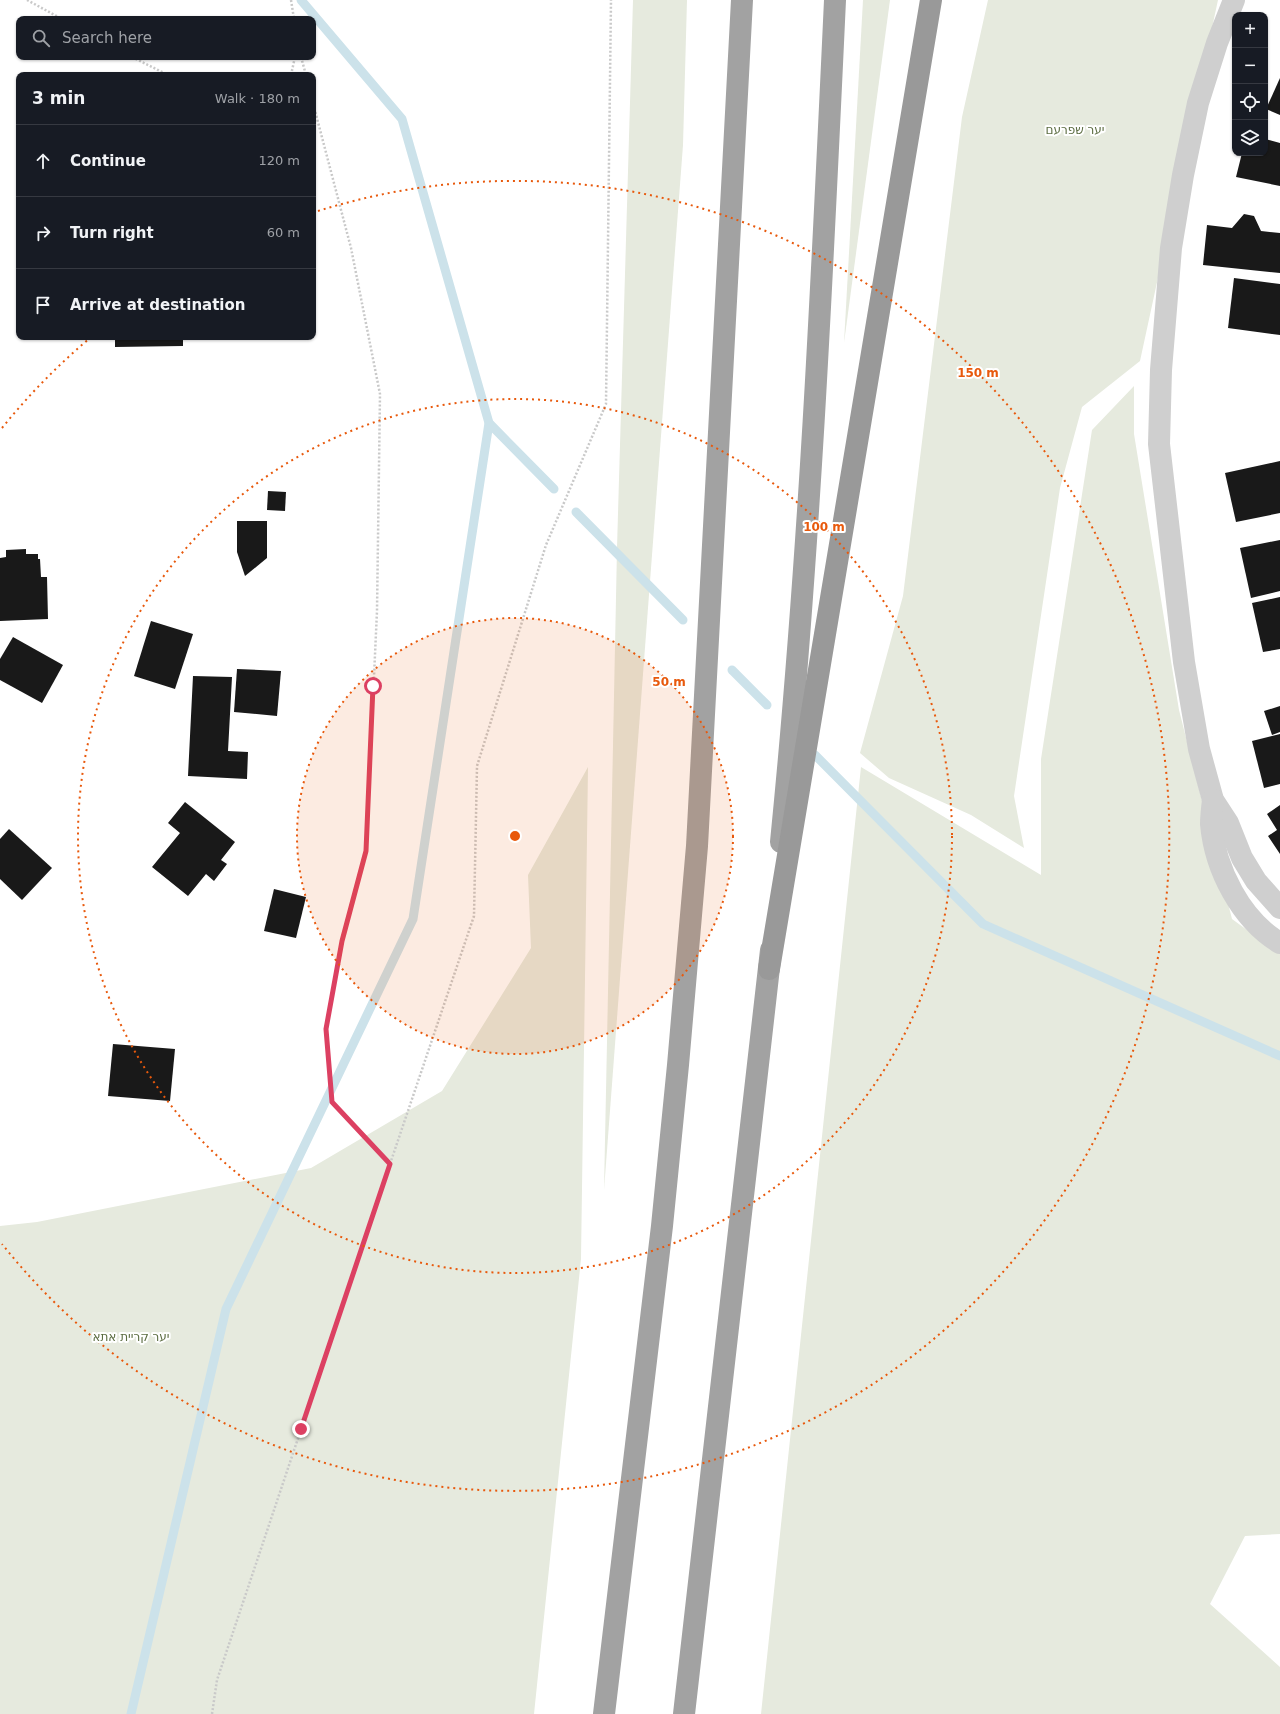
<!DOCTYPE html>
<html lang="en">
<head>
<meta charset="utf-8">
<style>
  body { margin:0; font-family:"DejaVu Sans",Heebo,sans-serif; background:#242831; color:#f1f3f6 }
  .controls { position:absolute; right:12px; top:12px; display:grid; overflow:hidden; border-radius:8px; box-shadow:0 1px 3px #0004 }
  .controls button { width:36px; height:36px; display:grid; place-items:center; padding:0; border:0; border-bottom:1px solid #363941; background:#171b24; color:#f1f3f6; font:20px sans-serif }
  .stop { position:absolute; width:12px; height:12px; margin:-9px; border:3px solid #dc4062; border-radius:50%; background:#fff }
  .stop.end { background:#dc4062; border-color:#fff; box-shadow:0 1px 4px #0008 }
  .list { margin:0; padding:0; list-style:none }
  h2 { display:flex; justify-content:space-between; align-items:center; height:52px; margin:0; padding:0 16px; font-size:17px }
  h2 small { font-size:13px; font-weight:400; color:#9ea1a6 }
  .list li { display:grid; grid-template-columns:26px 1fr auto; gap:12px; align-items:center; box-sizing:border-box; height:72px; padding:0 16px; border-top:1px solid #363941 }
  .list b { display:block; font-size:15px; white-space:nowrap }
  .list em { font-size:13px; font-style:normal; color:#9ea1a6 }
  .icon { flex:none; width:22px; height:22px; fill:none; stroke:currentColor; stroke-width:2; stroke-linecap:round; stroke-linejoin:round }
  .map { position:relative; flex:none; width:1280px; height:1714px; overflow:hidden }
  .search { position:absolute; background:#171b24; box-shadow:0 1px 3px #0004; left:16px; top:16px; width:300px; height:44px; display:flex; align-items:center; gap:10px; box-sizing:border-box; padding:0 14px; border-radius:8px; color:#9ea1a6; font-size:15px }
  .panel { position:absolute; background:#171b24; box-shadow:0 1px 3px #0004; left:16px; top:72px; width:300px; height:268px; border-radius:8px }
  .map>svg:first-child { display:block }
  .green { fill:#e6eade }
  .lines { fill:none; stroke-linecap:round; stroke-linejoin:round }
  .stream { stroke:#cce2ea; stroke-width:9 }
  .building { fill:#191919 }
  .path { stroke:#c9c9c9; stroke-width:2.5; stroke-dasharray:2 2; stroke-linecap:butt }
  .tertiary { stroke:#cfcfcf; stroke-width:22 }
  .trunk { stroke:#a2a2a2; stroke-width:22 }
  .motorway { stroke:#999; stroke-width:22 }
  .route { stroke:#dc4062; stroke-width:5 }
  .ring { fill:none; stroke:#e8590c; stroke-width:2; stroke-dasharray:2 4 }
  .labels { text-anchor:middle; stroke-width:4; stroke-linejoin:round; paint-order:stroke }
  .park-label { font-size:12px; fill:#5b6c41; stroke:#fff }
  .centre { fill:#e8590c; stroke:#fff; stroke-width:2 }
  .ring-label { font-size:12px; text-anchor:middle; font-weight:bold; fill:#e8590c; stroke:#fff; stroke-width:4; stroke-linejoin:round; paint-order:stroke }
</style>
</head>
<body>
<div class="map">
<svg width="1280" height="1714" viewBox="0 0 1280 1714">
  <rect width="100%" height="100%" fill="#fff"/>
  <g class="green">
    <polygon points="633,0 687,0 683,145 604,1190 617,548"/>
    <polygon points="863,0 890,0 844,343"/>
    <polygon points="988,0 1218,0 1140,361 1082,407 1060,488 1014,796 1024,848 971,815 889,778 860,753 903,596 962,117"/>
    <polygon points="1134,386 1134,434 1179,710 1232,919 1280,954 1280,1534 1245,1536 1210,1604 1280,1667 1280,1714 761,1714 861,767 1041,875 1041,759 1092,430"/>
    <polygon points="588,767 581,1259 534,1714 0,1714 0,1226 37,1222 311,1168 442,1091 531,948 528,875"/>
  </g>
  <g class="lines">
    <g class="stream">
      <polyline points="489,423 554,489"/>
      <polyline points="576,512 683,620"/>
      <polyline points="732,670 767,705"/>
      <polyline points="815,755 983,924 1280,1056"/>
      <polyline points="131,1714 226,1309 413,919 489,423 402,119 301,0"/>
    </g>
  </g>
  <g class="building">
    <polygon points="1280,78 1280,115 1266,109"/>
    <polygon points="1265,139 1280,143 1280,186 1236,177 1242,153 1265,153"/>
    <polygon points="1244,214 1254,216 1261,231 1280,233 1280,273 1203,265 1207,225 1232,228"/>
    <polygon points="1234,278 1280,284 1280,335 1228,328"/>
    <polygon points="115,337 183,337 183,346 115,347"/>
    <polygon points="1280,461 1280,513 1236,522 1225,473"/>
    <polygon points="268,491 286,492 285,511 267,510"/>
    <polygon points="237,521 267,521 267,558 245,576 237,552"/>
    <polygon points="1280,540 1280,591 1251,598 1240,548"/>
    <polygon points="26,549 26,554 38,554 38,559 40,559 41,577 47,577 48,619 0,621 0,558 6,557 6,550"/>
    <polygon points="1280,597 1280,649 1263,652 1252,603"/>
    <polygon points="151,621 193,634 175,689 134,676"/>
    <polygon points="13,637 63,665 42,703 0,680 0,659"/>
    <polygon points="237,669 281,671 277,716 234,712"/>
    <polygon points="193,676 232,677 228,751 248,752 247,779 188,776"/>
    <polygon points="1280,706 1280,732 1272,735 1264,711"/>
    <polygon points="1280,734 1280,784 1264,788 1252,741"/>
    <polygon points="185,802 235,842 221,860 227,864 214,881 206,874 188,896 152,867 180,833 168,823"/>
    <polygon points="1280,805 1280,854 1268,836 1277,830 1267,814"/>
    <polygon points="9,829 52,868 22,900 0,879 0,839"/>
    <polygon points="274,889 306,897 296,938 264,931"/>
    <polygon points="113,1044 175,1049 170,1101 108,1096"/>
  </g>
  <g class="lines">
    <g class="path">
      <polyline points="27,0 62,19"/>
      <polyline points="291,0 294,19"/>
      <polyline points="132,57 168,75"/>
      <polyline points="301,57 306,75"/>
      <polyline points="291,75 295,57"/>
      <polyline points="390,1164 474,916 477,766 546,545 606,404 611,0"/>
      <polyline points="212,1714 217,1680 390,1164 332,1102 326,1029 342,941 366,851 377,611 380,394 351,248 313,103"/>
    </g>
    <g class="tertiary">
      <polyline points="1234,0 1217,43 1198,103 1183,175 1171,248 1161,370 1159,444 1184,662 1199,749 1213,800 1228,823 1242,858 1256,881 1280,908"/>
      <path d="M1213 800C1212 808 1211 816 1211 824 1215 869 1241 920 1280 943"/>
    </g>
    <g class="trunk">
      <path d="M781 842C809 562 822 281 835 0"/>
      <polyline points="604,1714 662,1226 678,1065 697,846 742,0"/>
      <polyline points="684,1714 771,950"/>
    </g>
    <polyline class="motorway" points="769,969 931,0"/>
  </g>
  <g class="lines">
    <polyline class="route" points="301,1429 390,1164 332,1102 326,1029 342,941 366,851 373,686"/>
  </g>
  <circle cx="515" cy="836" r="218" fill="#e8590c" fill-opacity=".12"/>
  <g class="ring">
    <circle cx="515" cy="836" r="218"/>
    <circle cx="515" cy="836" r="437"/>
    <path d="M2 428A655 655 0 0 1 90 338M318 211A655 655 0 1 1 2 1244"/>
  </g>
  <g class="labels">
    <g class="park-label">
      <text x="1075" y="134">יער שפרעם</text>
      <text x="131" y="1341">יער קריית אתא</text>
    </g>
  </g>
  <circle cx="515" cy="836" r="6" class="centre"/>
  <g class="ring-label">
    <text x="978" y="377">150 m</text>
    <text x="824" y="531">100 m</text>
    <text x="669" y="686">50 m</text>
  </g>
</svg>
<div class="controls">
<button>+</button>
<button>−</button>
<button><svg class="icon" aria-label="locate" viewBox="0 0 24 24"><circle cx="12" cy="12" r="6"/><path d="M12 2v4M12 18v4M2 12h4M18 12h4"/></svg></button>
<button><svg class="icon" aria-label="layers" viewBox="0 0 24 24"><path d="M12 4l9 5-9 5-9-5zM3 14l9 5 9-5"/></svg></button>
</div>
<div class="stop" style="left:373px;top:686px"></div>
<div class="stop end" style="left:301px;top:1429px"></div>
<div class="search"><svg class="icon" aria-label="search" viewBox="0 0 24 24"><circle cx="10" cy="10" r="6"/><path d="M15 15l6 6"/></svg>Search here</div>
<section class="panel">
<h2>3 min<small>Walk · 180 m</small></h2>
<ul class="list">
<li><svg class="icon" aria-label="ahead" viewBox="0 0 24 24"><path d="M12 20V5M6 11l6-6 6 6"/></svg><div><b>Continue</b></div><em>120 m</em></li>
<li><svg class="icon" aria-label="right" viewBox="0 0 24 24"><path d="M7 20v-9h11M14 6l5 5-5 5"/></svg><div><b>Turn right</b></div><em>60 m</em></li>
<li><svg class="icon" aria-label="arrive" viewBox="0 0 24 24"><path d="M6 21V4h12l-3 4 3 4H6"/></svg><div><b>Arrive at destination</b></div></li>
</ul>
</section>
</div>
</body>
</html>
